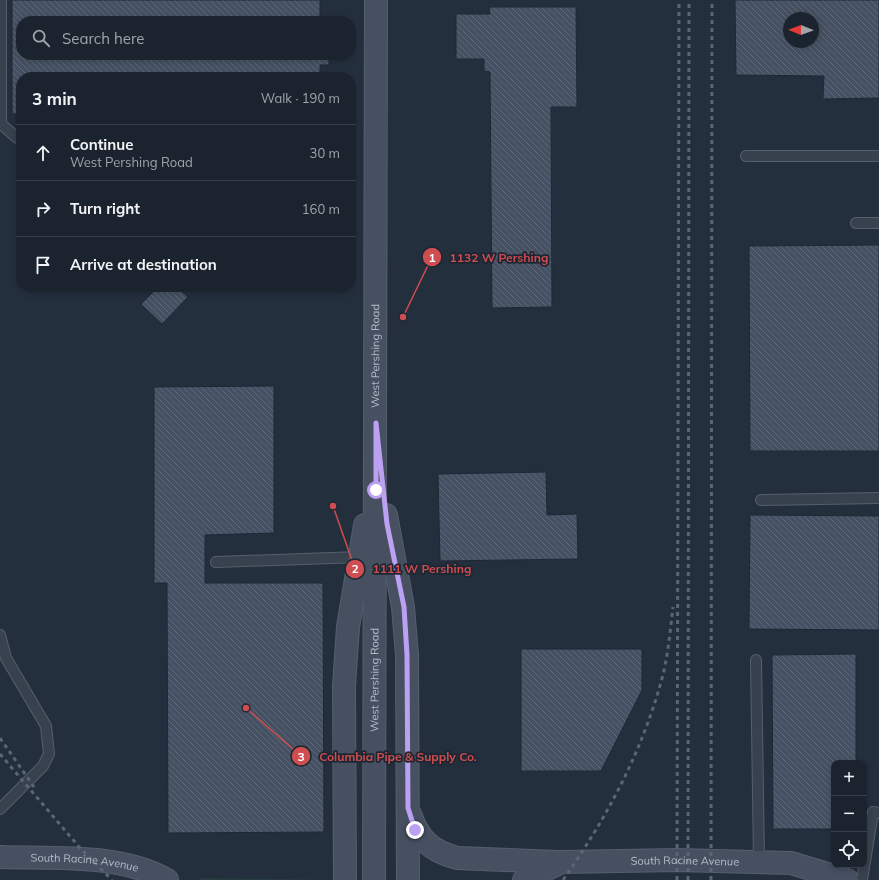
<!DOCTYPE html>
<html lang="en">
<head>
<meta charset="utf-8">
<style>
  body { margin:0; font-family:Mulish,sans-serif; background:#282f3a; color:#f1f3f6 }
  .controls { position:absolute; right:12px; bottom:12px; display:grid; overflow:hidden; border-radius:8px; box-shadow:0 2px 6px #0003 }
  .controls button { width:36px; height:36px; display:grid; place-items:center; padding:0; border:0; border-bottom:1px solid #39404a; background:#1b232e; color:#f1f3f6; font:20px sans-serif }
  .compass { position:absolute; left:783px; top:12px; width:36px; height:36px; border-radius:50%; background:#1b232e; box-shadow:0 2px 6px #0003; rotate:271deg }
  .stop { position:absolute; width:12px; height:12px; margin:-9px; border:3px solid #bca0f2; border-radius:50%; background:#fff }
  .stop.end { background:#bca0f2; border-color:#fff; box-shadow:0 1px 4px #0008 }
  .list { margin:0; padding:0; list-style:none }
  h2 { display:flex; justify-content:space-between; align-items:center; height:52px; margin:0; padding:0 16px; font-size:17px }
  h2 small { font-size:13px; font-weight:400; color:#a0a4aa }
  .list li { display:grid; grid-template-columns:26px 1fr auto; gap:12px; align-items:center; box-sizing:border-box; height:56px; padding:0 16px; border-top:1px solid #39404a }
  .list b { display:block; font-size:15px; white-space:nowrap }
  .list p { margin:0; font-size:13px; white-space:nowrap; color:#a0a4aa }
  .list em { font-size:13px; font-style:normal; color:#a0a4aa }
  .icon { flex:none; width:22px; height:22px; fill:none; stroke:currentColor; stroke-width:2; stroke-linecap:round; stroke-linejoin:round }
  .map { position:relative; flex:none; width:879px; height:880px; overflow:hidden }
  .search { position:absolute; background:#1b232e; box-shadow:0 2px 6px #0003; left:16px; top:16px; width:340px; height:44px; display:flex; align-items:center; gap:10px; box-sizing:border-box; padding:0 14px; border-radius:16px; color:#a0a4aa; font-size:15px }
  .panel { position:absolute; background:#1b232e; box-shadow:0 2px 6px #0003; left:16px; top:72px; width:340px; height:220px; border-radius:16px }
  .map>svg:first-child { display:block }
  .grass { fill:url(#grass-tufts) }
  .building { fill:url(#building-back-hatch); stroke:#1f2835; fill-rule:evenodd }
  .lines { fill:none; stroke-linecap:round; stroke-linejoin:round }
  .lane-casing { stroke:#565f6c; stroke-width:12 }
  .secondary-casing { stroke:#565f6c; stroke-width:24 }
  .lane { stroke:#38414e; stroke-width:10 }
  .secondary { stroke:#465061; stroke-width:22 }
  .rail { stroke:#5a6575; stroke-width:3; stroke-dasharray:4 4; stroke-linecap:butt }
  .route { stroke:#bca0f2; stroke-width:5 }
  .labels { text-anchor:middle; stroke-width:3.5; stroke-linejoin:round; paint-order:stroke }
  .street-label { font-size:11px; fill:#b4bcc9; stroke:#1d2633 }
  .leader { fill:none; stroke:#ce4d50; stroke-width:1.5 }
  .callout-dot { fill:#ce4d50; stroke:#1d2633; stroke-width:1.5 }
  .mark-label { font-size:12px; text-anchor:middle; font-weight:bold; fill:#fff }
  .callout-label { font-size:12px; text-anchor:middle; font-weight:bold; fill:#ce4d50; stroke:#1d2633; stroke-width:3.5; stroke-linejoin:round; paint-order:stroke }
</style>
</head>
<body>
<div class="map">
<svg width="879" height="880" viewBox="0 0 879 880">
  <defs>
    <pattern id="grass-tufts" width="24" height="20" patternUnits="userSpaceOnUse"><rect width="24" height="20" fill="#263c3f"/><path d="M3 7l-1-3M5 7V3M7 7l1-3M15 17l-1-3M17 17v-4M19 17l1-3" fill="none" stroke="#435659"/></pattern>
    <pattern id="building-back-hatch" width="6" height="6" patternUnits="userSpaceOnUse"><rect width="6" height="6" fill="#455162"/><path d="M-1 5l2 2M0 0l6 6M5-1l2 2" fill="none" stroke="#5d6877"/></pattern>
  </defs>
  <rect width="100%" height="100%" fill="#242f3e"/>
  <polygon class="grass" points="201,878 326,880 199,880"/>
  <g class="building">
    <polygon points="12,0 320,0 320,21 21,21 21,55 329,55 329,65 320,65 320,77 21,77 21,114 12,114"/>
    <path d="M735 0H879V98L823 99 824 76 736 75ZM789 18H813V42H789Z"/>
    <polygon points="489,7 576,7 577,107 551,107 552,307 492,308 490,72 484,71 484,59 456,59 456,14 490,14"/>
    <polygon points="879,245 879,451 750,451 749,246"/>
    <polygon points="158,287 177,287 188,297 162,324 141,304"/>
    <polygon points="274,386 274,533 205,535 205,583 323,583 324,832 168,833 167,583 154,583 154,387"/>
    <polygon points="546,472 547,515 577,514 578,559 440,561 438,474"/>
    <polygon points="750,515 879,516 879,630 749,629"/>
    <polygon points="521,649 642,649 642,690 601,771 521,771"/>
    <polygon points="856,654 856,763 834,763 834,829 773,829 772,655"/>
  </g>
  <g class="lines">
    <defs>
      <g id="lane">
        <polyline points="1,0 1,124 17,138 21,138"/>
        <polyline points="746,156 879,156"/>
        <polyline points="856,223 879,223"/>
        <polyline points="761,500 879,498"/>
        <polyline points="216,562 360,557"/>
        <polyline points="0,635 6,658 46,726 49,754 43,766 0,809"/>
        <polyline points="756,660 759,861"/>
        <polyline points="862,880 873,812 879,813"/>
      </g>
      <g id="secondary">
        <polyline points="386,515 403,607 407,655 408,880"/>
        <path d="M410 814C419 840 431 851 457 858L557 862"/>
        <path id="s1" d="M0 857C52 859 120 853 167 880"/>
        <polyline points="345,880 344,686 348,627 365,525"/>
        <path id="s2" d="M374 880 376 0"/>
        <path id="s3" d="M524 880 562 862 677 860 791 863 847 880"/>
      </g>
    </defs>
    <use href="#lane" class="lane-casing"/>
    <use href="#secondary" class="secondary-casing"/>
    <use href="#lane" class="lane"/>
    <use href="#secondary" class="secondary"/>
    <g class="rail">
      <polyline points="0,738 34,787"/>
      <polyline points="0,754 80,848 112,880"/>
      <path d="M563 880C606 819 641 754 661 682 668 658 670 632 673 607"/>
      <polyline points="677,880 679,0"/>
      <polyline points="688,880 689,0"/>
      <polyline points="711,880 712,0"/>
    </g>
  </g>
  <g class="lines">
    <polyline class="route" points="376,490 376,423 387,524 404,607 407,655 408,808 415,830"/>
  </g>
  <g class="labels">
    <g class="street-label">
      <text dy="4" stroke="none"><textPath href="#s2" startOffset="524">West Pershing Road</textPath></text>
      <text dy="4" stroke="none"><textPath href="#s2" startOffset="200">West Pershing Road</textPath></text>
      <text dy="4" stroke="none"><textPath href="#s3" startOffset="165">South Racine Avenue</textPath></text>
      <text dy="4" stroke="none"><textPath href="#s1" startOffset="85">South Racine Avenue</textPath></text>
    </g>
  </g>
  <path class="leader" d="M403 317L432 257M333 506L355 569M246 708L301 756"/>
  <g class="callout-dot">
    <circle cx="403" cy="317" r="4"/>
    <circle cx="333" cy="506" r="4"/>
    <circle cx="246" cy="708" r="4"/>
    <circle cx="432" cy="257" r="10"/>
    <circle cx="355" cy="569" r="10"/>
    <circle cx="301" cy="756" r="10"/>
  </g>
  <g class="mark-label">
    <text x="432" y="262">1</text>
    <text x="355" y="573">2</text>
    <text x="301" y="761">3</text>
  </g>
  <g class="callout-label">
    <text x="499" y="262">1132 W Pershing</text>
    <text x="422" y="573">1111 W Pershing</text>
    <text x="398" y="761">Columbia Pipe &amp; Supply Co.</text>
  </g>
</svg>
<div class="controls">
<button>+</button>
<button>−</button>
<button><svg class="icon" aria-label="locate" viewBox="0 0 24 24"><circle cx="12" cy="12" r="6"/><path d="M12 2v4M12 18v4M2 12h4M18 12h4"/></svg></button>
</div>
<svg class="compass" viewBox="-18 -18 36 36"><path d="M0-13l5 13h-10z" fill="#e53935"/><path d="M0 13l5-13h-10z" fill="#a0a4aa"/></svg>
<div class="stop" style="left:376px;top:490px"></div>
<div class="stop end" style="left:415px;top:830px"></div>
<div class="search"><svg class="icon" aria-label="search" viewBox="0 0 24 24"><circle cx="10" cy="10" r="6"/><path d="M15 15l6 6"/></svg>Search here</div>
<section class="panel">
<h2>3 min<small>Walk · 190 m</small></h2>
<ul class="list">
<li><svg class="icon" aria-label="ahead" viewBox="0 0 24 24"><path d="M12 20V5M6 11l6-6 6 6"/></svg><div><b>Continue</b><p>West Pershing Road</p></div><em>30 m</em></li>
<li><svg class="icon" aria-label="right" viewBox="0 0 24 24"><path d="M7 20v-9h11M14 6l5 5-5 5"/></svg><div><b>Turn right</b></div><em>160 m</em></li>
<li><svg class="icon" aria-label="arrive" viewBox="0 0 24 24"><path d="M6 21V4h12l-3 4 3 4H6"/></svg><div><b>Arrive at destination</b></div></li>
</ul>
</section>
</div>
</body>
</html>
